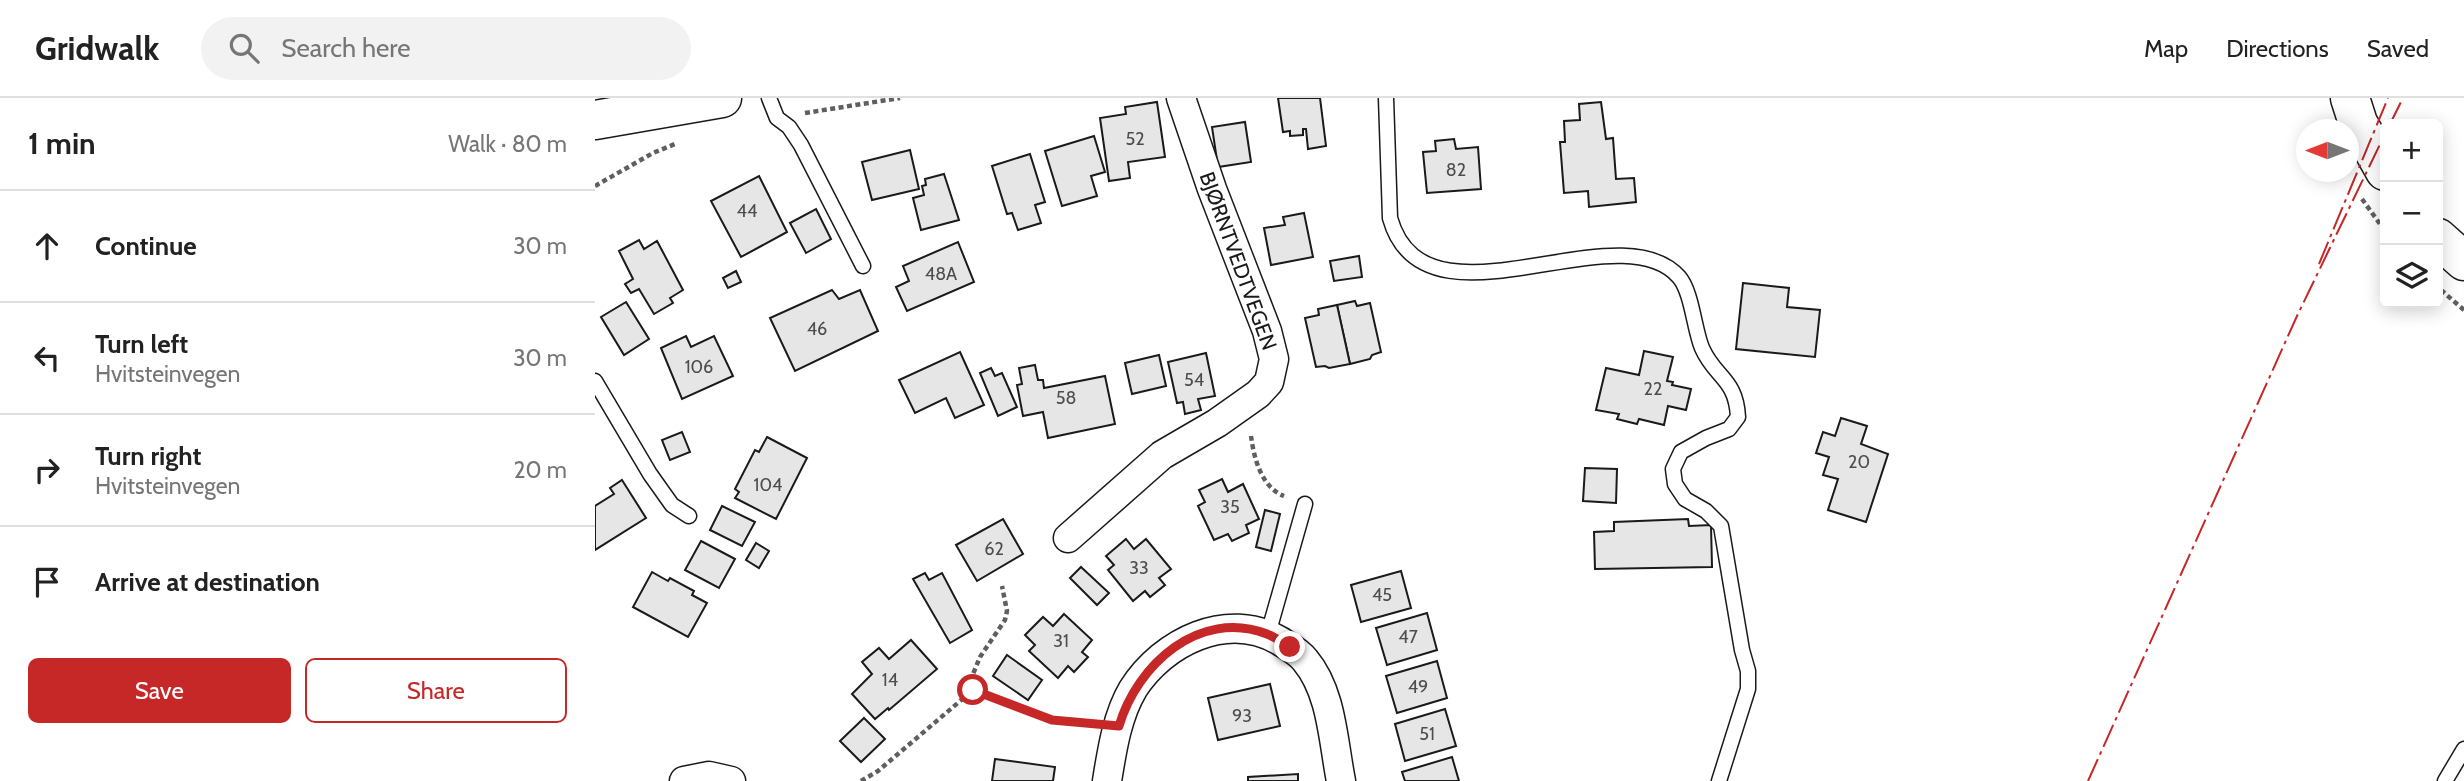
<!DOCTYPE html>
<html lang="en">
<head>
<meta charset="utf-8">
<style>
  body { margin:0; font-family:Cabin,sans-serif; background:#f2f2f2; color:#222 }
  .controls { position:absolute; right:21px; top:21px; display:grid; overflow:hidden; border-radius:10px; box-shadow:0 4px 18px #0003 }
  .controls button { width:63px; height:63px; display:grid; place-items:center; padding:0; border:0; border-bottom:2px solid #e0e0e0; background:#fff; color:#222; font:35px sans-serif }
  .compass { position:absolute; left:1701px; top:21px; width:63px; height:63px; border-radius:50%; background:#fff; box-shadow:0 4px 18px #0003; rotate:270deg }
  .stop { position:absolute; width:21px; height:21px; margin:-16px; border:5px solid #c62828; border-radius:50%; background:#fff }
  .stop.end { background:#c62828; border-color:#fff; box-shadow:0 2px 7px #0008 }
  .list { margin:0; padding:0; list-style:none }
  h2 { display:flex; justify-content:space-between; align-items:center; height:91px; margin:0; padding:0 28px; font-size:30px }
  h2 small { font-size:23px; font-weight:400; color:#767676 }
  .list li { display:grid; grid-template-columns:46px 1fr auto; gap:21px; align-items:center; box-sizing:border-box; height:112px; padding:0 28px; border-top:2px solid #e0e0e0 }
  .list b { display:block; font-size:26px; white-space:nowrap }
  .list p { margin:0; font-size:23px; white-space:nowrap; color:#767676 }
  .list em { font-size:23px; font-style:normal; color:#767676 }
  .actions { display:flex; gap:14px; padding:21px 28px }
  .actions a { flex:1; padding:16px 0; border:2px solid #c62828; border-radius:10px; text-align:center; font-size:24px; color:#c62828 }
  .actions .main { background:#c62828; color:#fff }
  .icon { flex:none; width:38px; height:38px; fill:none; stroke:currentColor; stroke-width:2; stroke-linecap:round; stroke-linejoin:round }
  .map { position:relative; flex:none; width:1869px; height:683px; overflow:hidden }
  header { display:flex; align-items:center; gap:42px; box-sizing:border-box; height:98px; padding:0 35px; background:#fff; border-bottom:2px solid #e0e0e0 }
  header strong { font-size:33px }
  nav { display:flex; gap:38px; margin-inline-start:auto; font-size:24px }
  .search { width:490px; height:63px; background:#f2f2f2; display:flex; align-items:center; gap:18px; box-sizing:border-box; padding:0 24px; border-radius:38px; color:#767676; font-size:26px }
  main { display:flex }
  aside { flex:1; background:#fff }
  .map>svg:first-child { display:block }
  .building { fill:#e6e6e6; stroke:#1a1a1a; stroke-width:2 }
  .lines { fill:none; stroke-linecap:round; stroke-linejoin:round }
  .lane-casing { stroke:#1a1a1a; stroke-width:17 }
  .street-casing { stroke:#1a1a1a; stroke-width:31 }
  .secondary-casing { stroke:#1a1a1a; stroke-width:41 }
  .path { stroke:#5f5f5f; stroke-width:4.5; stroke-dasharray:5 3.5; stroke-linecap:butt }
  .lane { stroke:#fff; stroke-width:14 }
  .street { stroke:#fff; stroke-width:28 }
  .secondary { stroke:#fff; stroke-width:38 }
  .power { stroke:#c62828; stroke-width:2; stroke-dasharray:24 5 3.5 5; stroke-linecap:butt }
  .route { stroke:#c62828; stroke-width:9 }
  .labels { text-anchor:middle; stroke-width:5; stroke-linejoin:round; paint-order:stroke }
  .number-label { font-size:18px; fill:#4d4d4d }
  .street-label { font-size:21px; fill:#1a1a1a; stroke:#fff }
</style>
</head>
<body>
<header>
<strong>Gridwalk</strong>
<div class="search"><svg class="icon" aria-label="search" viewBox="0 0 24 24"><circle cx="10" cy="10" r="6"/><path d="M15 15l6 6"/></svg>Search here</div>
<nav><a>Map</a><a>Directions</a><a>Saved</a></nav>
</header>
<main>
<aside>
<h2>1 min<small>Walk · 80 m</small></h2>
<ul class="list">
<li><svg class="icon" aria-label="ahead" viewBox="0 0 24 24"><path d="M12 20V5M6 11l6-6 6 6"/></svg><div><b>Continue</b></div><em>30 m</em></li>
<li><svg class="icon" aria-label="left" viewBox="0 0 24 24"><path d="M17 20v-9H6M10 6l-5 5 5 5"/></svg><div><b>Turn left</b><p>Hvitsteinvegen</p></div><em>30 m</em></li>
<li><svg class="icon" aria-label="right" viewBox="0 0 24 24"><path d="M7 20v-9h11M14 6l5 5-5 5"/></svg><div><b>Turn right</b><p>Hvitsteinvegen</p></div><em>20 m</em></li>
<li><svg class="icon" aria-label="arrive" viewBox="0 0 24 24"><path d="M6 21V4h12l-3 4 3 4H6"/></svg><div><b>Arrive at destination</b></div></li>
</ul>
<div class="actions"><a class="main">Save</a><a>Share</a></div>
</aside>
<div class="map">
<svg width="1869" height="683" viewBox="0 0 1869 683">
  <rect width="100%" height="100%" fill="#fff"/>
  <g class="building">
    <polygon points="683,0 725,0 731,48 713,51 711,31 708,31 708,37 695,38 695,33 688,34"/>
    <polygon points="562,4 570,59 533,64 535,80 514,83 505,20 531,16 530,9"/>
    <polygon points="1006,4 1011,41 1018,40 1021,81 1039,80 1041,104 994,109 993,93 969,95 965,44 970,44 969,23 985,22 984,6"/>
    <polygon points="650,24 656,64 623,69 617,29"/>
    <polygon points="499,38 510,74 496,78 502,98 467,108 450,53"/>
    <polygon points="859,41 861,51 883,49 886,91 832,95 828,54 841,53 840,43"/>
    <polygon points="315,52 324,91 277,102 267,64"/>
    <polygon points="435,56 450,104 440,107 446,125 423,132 417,115 412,116 397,68"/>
    <polygon points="349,76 364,122 326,132 318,100 329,97 327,88 331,87 330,81"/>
    <polygon points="164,78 192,134 146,159 116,103"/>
    <polygon points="221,111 236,141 211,155 195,125"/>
    <polygon points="709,115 718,159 676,167 669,130 690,127 688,119"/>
    <polygon points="44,142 49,151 62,143 88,192 75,200 78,205 59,216 44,191 36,195 30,186 38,181 24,153"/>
    <polygon points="363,144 379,184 312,213 301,189 314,183 308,168"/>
    <polygon points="764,158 767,179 739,183 735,163"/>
    <polygon points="141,173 146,184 133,190 128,180"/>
    <polygon points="1148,185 1194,190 1192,209 1225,212 1220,259 1141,251"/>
    <polygon points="237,192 244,201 265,192 283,233 200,273 175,220"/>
    <polygon points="760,203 762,208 775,205 786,254 777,257 775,261 755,266 742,207"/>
    <polygon points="31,204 54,241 29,257 6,219"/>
    <polygon points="742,207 755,266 734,270 730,268 721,269 710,220 724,217 723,211"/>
    <polygon points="91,238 96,249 119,238 138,278 87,301 66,250"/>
    <polygon points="1049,253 1078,259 1072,283 1078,284 1077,287 1096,291 1091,312 1073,308 1069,327 1044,321 1042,326 1022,321 1024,316 1001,312 1011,270 1044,277"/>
    <polygon points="365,254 389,307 360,320 351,300 320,315 304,282"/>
    <polygon points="611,255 620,298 603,301 606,312 590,316 588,304 582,305 573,264"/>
    <polygon points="564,257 571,288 537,296 530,265"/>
    <polygon points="440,267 443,282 448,282 449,290 510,278 520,326 453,340 448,314 428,318 422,287 427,286 424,270"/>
    <polygon points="396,270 400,278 407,275 422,309 403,318 385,275"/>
    <polygon points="1246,320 1272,328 1266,346 1293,356 1271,424 1233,412 1243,381 1228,377 1234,359 1221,355 1228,334 1240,338"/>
    <polygon points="87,334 95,354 75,362 67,342"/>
    <polygon points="172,339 212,360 181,421 140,400 144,394 140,391 160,352 164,354"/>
    <polygon points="990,370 1022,371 1021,405 988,403"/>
    <polygon points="627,381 633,394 648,386 664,421 651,427 654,435 637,443 633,436 619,442 603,408 610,404 604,392"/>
    <polygon points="27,382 51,420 0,452 0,408 19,396 15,390"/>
    <polygon points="127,408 160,424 147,448 115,432"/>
    <polygon points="670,412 685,416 676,453 661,449"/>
    <polygon points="408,421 428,456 382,483 361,447"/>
    <polygon points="1093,421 1094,428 1116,427 1117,469 1000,471 999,434 1019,433 1019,424"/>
    <polygon points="531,441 539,451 551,441 576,471 564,480 570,487 555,499 550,493 538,503 513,472 519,467 511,458"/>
    <polygon points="106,443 140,461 124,490 90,472"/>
    <polygon points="161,445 174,453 164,470 151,462"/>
    <polygon points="486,469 514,495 502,507 475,480"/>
    <polygon points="806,473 816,510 766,524 756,487"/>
    <polygon points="57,474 73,483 75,480 99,493 97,497 112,505 93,539 38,509"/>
    <polygon points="330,475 334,482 347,475 377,532 355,545 318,481"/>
    <polygon points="832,515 842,552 792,567 781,530"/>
    <polygon points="469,516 497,542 487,554 493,559 479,574 473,568 463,580 434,553 440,547 430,537 448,519 458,528"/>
    <polygon points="316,542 342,571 294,612 293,610 280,621 257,596 277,576 267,564 284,550 294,561"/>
    <polygon points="412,557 447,582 433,602 398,578"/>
    <polygon points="842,563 852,600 802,615 791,578"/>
    <polygon points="675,586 685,628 623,642 613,600"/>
    <polygon points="850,611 861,648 810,663 800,626"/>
    <polygon points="269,620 290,641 266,664 245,643"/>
    <polygon points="857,659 864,683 810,683 807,674"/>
    <polygon points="400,661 460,669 458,683 397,683"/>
    <polygon points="703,676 703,683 653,683 653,679"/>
  </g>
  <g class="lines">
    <defs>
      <g id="lane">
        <polyline points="174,0 182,20 194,29 206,47 268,168"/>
        <path d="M791 0 795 120C829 242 1023 110 1084 179 1097 194 1099 231 1107 250 1120 280 1141 280 1143 319L1134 331 1111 340 1086 354 1078 371 1080 386 1090 401 1111 413 1126 428 1147 552 1153 573V591L1124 683"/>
        <polyline points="0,283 55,376 77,407 94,418"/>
        <polyline points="673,536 710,406"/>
        <polyline points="1850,683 1869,651"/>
      </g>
      <g id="street">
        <polyline points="473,440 567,357 622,325 663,296 674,284 679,261 672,233 617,91 586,0"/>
        <polyline points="89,683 114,678 136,683"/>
        <path d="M512 683C517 652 522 618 538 591 568 544 632 512 685 543 693 548 704 554 710 562 737 594 738 643 746 683"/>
      </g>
      <g id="secondary">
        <polyline points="1755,0 1763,25 1790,73"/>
        <polyline points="0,22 127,0"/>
        <polyline points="1843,140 1869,163"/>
      </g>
    </defs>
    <use href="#lane" class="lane-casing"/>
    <use href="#street" class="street-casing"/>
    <use href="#secondary" class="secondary-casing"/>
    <g class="path">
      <polyline points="210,15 305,0"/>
      <polyline points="0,88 58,55 80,46"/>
      <polyline points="1767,101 1790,133"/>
      <polyline points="1846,192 1869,212"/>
      <path d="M656 338C659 360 666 389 689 398"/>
      <polyline points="378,592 378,576 385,559 410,522 412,513 407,488"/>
      <polyline points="266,683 283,673 378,592 457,622 495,625"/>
    </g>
    <use href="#lane" class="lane"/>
    <use href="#street" class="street"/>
    <use href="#secondary" class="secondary"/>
    <g class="power">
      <polyline points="1795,26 1808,0"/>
      <polyline points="1724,166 1793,0"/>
      <polyline points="1493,683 1702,218 1790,36"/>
    </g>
  </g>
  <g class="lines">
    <path class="route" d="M378 592 457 622 524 628C542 567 604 510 672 536 680 539 688 545 695 549"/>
  </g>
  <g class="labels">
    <g class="number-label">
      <text x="540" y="47">52</text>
      <text x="861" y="78">82</text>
      <text x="152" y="119">44</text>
      <text x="346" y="182">48A</text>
      <text x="222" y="237">46</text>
      <text x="104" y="275">106</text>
      <text x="599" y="288">54</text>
      <text x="1058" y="297">22</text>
      <text x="471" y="306">58</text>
      <text x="1264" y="370">20</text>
      <text x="173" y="393">104</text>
      <text x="635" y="415">35</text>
      <text x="399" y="457">62</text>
      <text x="544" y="476">33</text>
      <text x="787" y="503">45</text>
      <text x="813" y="545">47</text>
      <text x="466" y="549">31</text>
      <text x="295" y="588">14</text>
      <text x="823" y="595">49</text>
      <text x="647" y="624">93</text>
      <text x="832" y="642">51</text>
    </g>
    <g class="street-label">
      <text transform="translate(643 163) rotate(70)" y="7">BJØRNTVEDTVEGEN</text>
    </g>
  </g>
</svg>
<div class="controls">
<button>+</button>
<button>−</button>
<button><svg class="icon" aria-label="layers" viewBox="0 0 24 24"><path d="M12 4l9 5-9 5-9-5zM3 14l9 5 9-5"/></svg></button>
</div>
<svg class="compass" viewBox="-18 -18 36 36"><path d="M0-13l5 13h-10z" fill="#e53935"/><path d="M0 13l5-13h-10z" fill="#767676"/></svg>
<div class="stop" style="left:378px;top:592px"></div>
<div class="stop end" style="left:695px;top:549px"></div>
</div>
</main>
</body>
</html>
